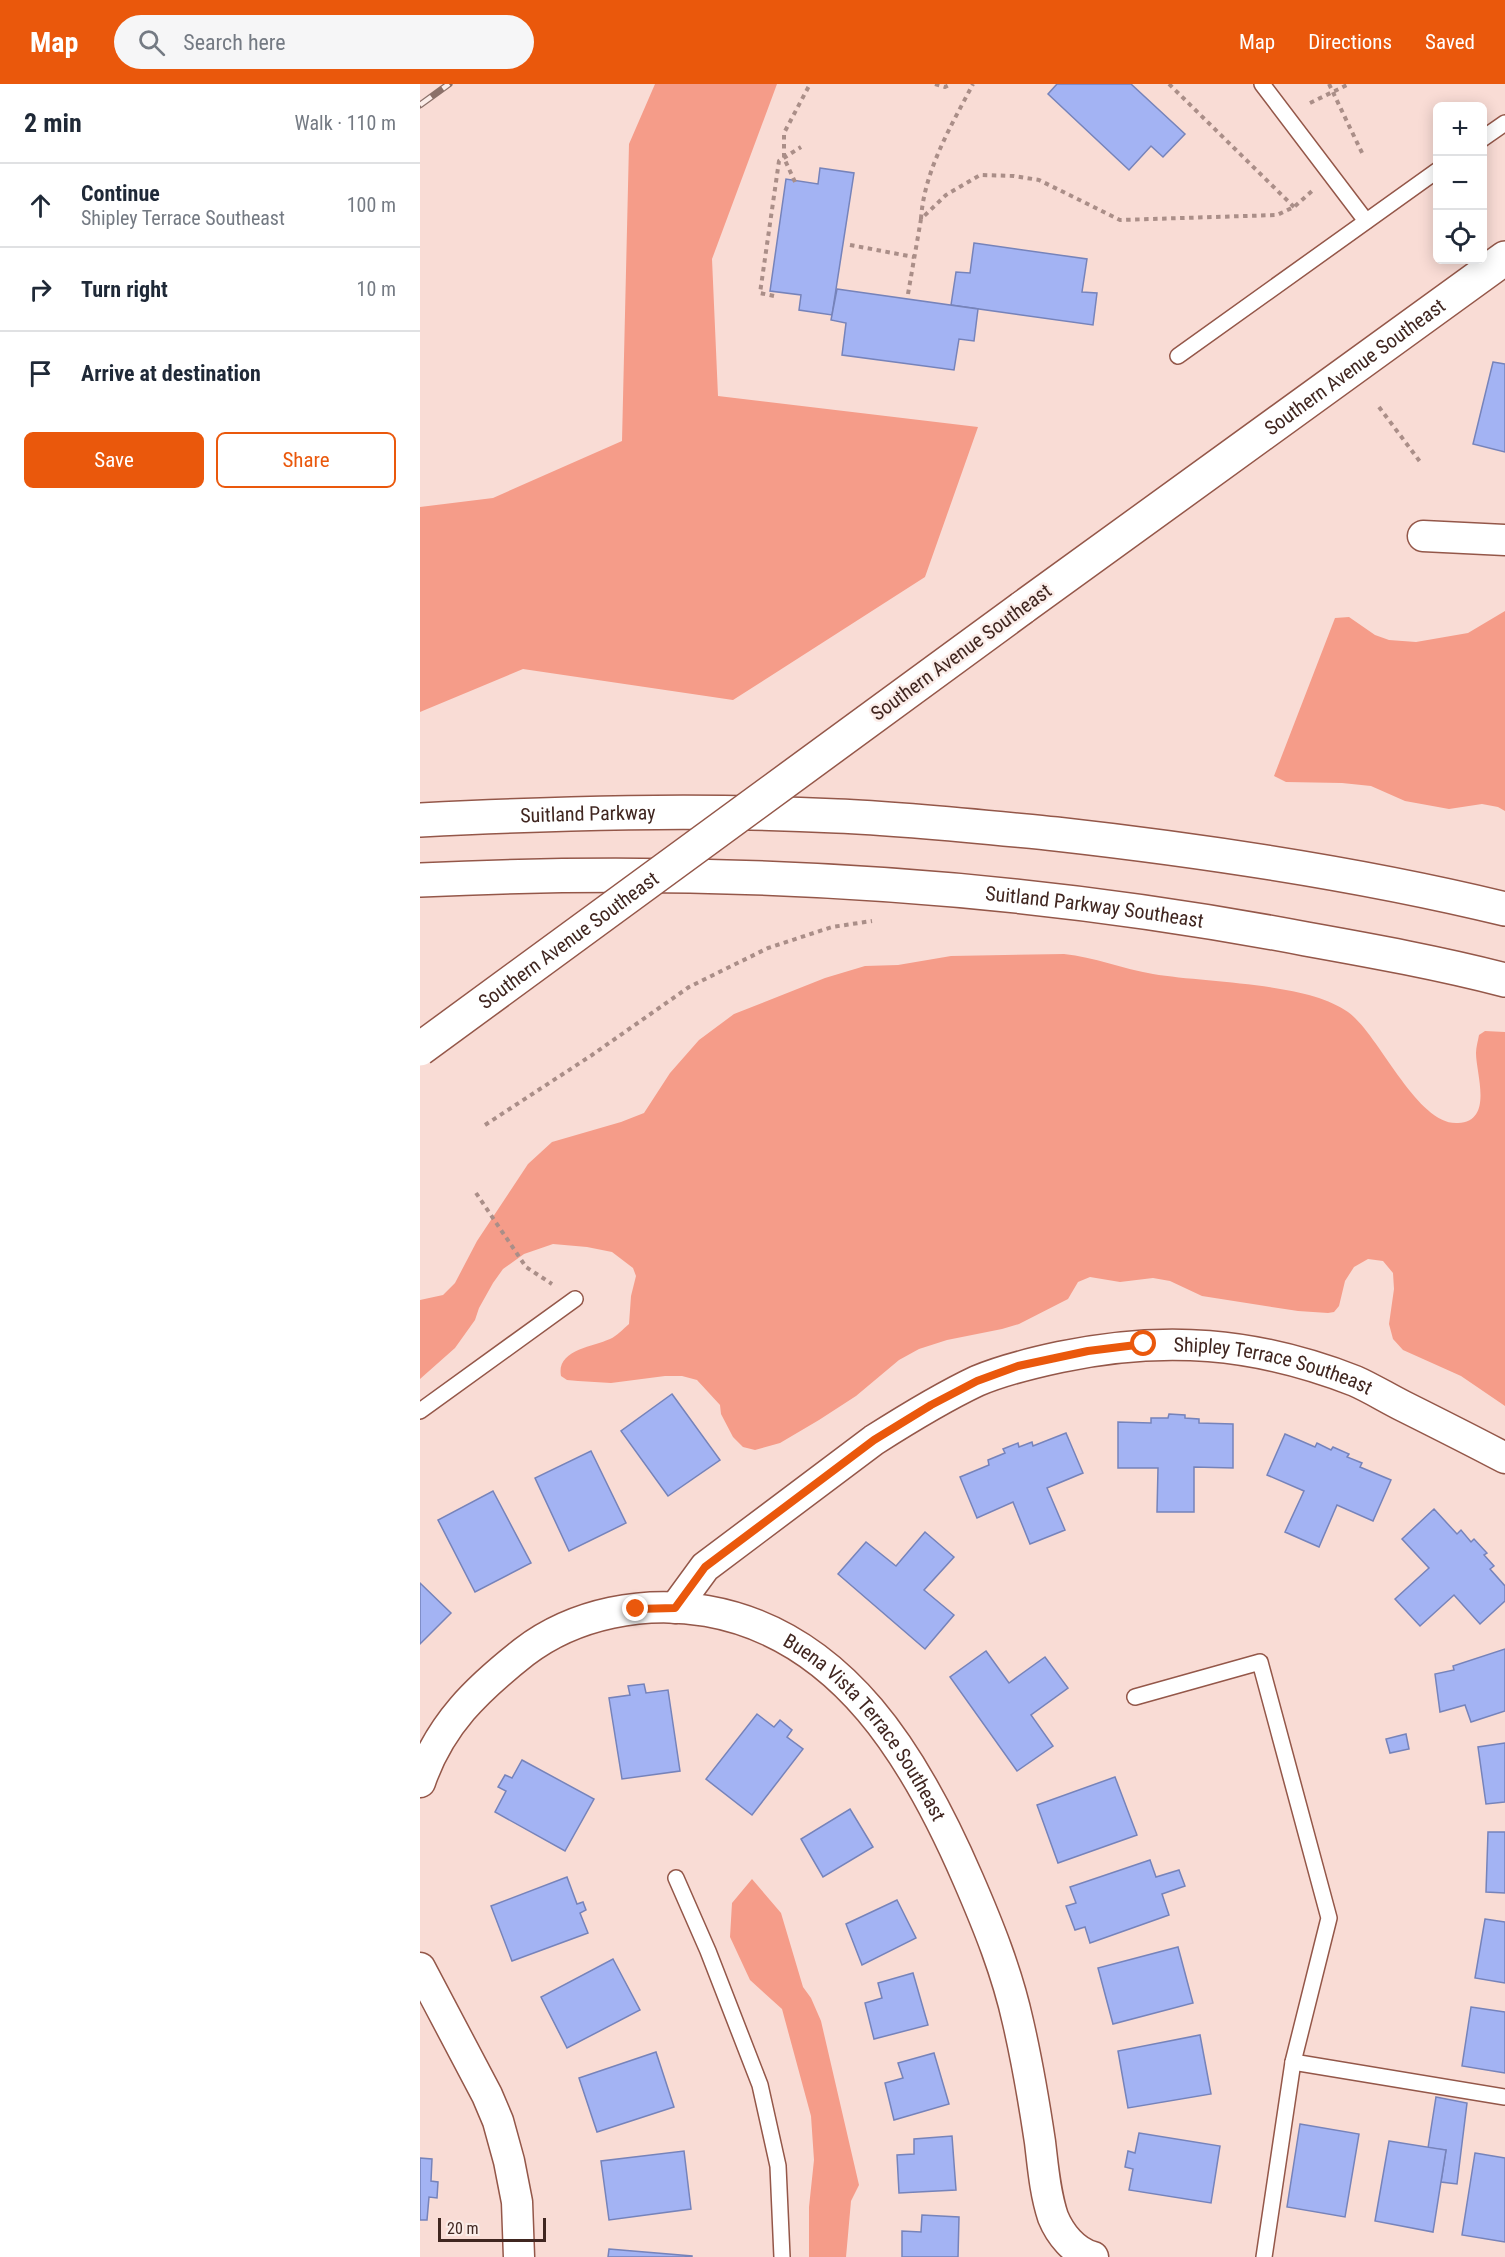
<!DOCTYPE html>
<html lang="en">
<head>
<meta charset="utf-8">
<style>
  body { margin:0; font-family:"Roboto Condensed",sans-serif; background:#f6f6f7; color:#1f2937 }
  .controls { position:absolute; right:18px; top:18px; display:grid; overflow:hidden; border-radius:9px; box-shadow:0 3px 15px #0003 }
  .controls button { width:54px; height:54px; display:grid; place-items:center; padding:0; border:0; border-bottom:2px solid #e0e1e3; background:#fff; color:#1f2937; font:30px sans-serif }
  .scale { position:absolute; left:18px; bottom:15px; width:108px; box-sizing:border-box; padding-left:6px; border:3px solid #402620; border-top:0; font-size:16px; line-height:21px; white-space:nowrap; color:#402620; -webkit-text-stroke:4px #fbede9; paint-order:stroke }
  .stop { position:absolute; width:18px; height:18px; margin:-14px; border:4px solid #ea580c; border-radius:50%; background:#fff }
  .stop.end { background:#ea580c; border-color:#fff; box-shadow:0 2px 6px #0008 }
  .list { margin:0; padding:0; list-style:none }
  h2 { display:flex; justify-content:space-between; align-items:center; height:78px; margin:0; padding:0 24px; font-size:26px }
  h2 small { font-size:20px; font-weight:400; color:#747a83 }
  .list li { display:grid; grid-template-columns:39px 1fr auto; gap:18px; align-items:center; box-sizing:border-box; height:84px; padding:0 24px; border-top:2px solid #e0e1e3 }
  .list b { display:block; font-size:22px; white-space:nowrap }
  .list p { margin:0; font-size:20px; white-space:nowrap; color:#747a83 }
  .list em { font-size:20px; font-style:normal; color:#747a83 }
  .actions { display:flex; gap:12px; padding:18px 24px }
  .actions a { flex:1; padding:14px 0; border:2px solid #ea580c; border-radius:9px; text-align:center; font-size:21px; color:#ea580c }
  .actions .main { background:#ea580c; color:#fff }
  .icon { flex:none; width:33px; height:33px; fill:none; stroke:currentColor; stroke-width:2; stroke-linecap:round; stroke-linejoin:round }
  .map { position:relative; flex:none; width:1085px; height:2173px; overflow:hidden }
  header { display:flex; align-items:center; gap:36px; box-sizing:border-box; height:84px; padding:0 30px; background:#ea580c; color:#fff }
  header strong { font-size:28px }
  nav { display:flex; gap:33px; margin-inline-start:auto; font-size:21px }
  .search { width:420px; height:54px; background:#f6f6f7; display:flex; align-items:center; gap:15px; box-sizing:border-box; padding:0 21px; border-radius:33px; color:#747a83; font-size:22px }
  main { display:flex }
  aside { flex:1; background:#fff }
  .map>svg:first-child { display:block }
  .green { fill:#f59c89 }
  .building { fill:#a3b3f3; stroke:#7683ba; stroke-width:1.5 }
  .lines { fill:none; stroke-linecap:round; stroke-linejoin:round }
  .service-casing { stroke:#945749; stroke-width:18 }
  .minor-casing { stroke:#945749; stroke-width:33 }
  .secondary-casing { stroke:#945749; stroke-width:36 }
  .trunk-casing { stroke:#945749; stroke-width:36 }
  .path { stroke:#aa8e88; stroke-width:4; stroke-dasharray:4.5 4.5; stroke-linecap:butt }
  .service { stroke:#fff; stroke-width:15 }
  .minor { stroke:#fff; stroke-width:30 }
  .secondary { stroke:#fff; stroke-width:33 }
  .trunk { stroke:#fff; stroke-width:33 }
  .rail-casing { stroke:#8b7069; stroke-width:7 }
  .rail { stroke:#fbede9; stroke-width:4.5; stroke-dasharray:14; stroke-linecap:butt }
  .secondary-bridge-casing { stroke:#945749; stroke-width:36; stroke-linecap:butt }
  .secondary-bridge { stroke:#fff; stroke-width:33 }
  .route { stroke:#ea580c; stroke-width:8 }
  .labels { text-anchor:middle; stroke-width:5; stroke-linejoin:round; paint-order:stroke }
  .street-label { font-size:20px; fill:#402620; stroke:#fbede9 }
</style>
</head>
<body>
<header>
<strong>Map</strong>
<div class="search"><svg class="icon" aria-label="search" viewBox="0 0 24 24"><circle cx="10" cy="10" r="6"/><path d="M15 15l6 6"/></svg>Search here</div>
<nav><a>Map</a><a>Directions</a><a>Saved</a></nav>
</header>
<main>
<aside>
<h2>2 min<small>Walk · 110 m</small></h2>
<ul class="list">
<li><svg class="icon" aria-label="ahead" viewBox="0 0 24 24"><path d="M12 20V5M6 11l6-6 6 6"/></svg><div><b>Continue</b><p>Shipley Terrace Southeast</p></div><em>100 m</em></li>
<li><svg class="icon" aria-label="right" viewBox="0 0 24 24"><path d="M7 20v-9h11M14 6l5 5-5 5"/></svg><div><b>Turn right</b></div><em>10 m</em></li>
<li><svg class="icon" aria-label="arrive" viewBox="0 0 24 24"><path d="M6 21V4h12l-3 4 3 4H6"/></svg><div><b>Arrive at destination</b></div></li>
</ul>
<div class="actions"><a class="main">Save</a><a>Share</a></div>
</aside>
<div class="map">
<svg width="1085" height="2173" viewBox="0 0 1085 2173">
  <rect width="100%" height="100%" fill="#f9dcd5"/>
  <g class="green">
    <polygon points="235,0 357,0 292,175 298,312 558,343 505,493 313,616 103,585 0,628 0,423 73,414 202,357 209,60"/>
    <polygon points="1085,527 1085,727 1078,723 1062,720 1029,725 985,717 951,702 922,699 866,698 854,692 915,534 929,533 955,551 969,556 996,558 1048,549"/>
    <path d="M644 870C674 873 703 885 733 890 786 899 887 898 928 928 959 950 997 1042 1038 1039 1074 1037 1056 990 1056 969 1056 963 1058 957 1059 951L1065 947 1085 948V1322L1041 1292 983 1266 973 1255 969 1240 974 1205 973 1189 963 1177 948 1175 934 1183 925 1197 919 1222 914 1228 908 1229 878 1227 782 1212 750 1197 733 1194 700 1198 670 1193 658 1198 648 1215 599 1240 582 1245 527 1256 499 1265 479 1276 436 1312 399 1336 360 1359 335 1366 323 1363 313 1353 301 1330 300 1321 277 1296 262 1292H245L191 1299 158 1297 147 1296 141 1292C136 1266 172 1263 190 1255 197 1252 203 1245 209 1240L211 1212 216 1192 213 1184 192 1168 167 1163 133 1160 104 1170 83 1185 73 1199 59 1224 55 1236 35 1264 0 1295V1216L23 1211 35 1199 57 1157 108 1080 132 1058 201 1038 224 1029 250 989 279 956 314 930 405 894 445 882 478 881 531 872Z"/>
    <polygon points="332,1795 361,1829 383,1903 391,1914 401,1937 439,2101 431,2117 426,2173 389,2173 389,2123 394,2076 391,2032 362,1925 330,1896 310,1853 312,1819"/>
  </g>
  <g class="building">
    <polygon points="637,0 711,0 765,50 743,73 731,62 709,86 628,10"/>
    <polygon points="400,84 434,89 412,231 379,226 381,211 350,207 366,95 398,100"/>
    <polygon points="554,159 667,175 662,208 677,209 673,241 531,221 536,188 550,189"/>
    <polygon points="417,205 558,225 554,257 539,255 534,286 422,271 426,239 411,236"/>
    <polygon points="1073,278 1085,280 1085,368 1053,360"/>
    <polygon points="252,1310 300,1376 248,1412 201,1347"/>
    <polygon points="749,1330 765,1331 765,1334 779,1335 779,1339 813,1340 813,1384 774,1383 774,1428 737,1428 738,1384 698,1384 698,1338 731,1339 731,1334 748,1334"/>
    <polygon points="646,1349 663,1389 627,1404 645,1446 610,1460 593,1418 557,1434 540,1393 569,1381 568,1376 585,1369 583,1365 598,1359 599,1363 612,1358 613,1362"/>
    <polygon points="865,1350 895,1363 897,1359 911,1366 913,1363 929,1370 927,1373 942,1379 940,1383 971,1396 953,1437 917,1421 899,1463 865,1448 884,1407 847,1391"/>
    <polygon points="171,1367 206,1439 149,1467 115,1394"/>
    <polygon points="73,1407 111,1479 55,1508 18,1436"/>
    <polygon points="1014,1425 1037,1450 1041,1446 1051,1458 1054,1455 1067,1469 1064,1471 1074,1482 1070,1485 1085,1502 1085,1517 1060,1540 1034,1511 1000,1542 975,1515 1009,1484 982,1455"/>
    <polygon points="505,1448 534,1473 504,1506 534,1531 505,1565 418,1490 446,1458 476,1482"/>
    <polygon points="0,1499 31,1529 0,1560"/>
    <polygon points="1085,1565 1085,1627 1051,1638 1045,1621 1020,1628 1015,1590 1034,1586 1033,1582"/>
    <polygon points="566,1567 589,1599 625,1573 648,1604 611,1631 633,1662 597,1687 530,1593"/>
    <polygon points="224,1600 226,1609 248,1606 260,1687 202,1695 189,1614 210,1611 208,1602"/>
    <polygon points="337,1630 354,1643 360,1636 372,1646 367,1653 383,1665 332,1731 286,1695"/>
    <polygon points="986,1650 989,1665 970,1669 966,1655"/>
    <polygon points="1085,1659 1085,1718 1066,1720 1058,1663"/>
    <polygon points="102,1676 174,1715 145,1767 75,1728 86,1707 78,1703 85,1691 92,1694"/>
    <polygon points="695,1693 717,1751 638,1779 617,1721"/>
    <polygon points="430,1725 453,1763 403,1793 381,1755"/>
    <polygon points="1068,1748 1085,1748 1085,1809 1066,1808"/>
    <polygon points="730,1776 736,1793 759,1786 765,1802 742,1810 749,1831 670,1859 665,1843 655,1846 646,1822 656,1819 650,1803"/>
    <polygon points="147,1793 157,1820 163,1818 166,1826 160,1829 168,1849 92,1877 71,1822"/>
    <polygon points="477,1816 496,1854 442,1881 426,1840"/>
    <polygon points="1065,1835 1085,1838 1085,1899 1055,1894"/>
    <polygon points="758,1863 773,1919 693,1940 678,1884"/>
    <polygon points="193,1875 220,1926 147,1964 121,1913"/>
    <polygon points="493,1889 508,1941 454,1955 445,1919 462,1914 458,1899"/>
    <polygon points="1051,1923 1085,1928 1085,1989 1042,1982"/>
    <polygon points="780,1951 791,2010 708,2024 698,1967"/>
    <polygon points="236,1968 254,2023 177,2048 159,1994"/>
    <polygon points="514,1969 529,2020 474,2036 465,1999 483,1994 478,1979"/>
    <polygon points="1016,2013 1047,2019 1037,2100 1021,2098 1026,2066 1008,2064"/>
    <polygon points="880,2040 939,2050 925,2133 867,2123"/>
    <polygon points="719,2049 800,2062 791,2119 709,2106 713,2085 705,2083 708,2067 715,2069"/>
    <polygon points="532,2052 536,2106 479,2109 477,2071 494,2070 494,2055"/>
    <polygon points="969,2057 1026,2066 1013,2148 955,2137"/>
    <polygon points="264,2067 271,2125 189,2136 181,2077"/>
    <polygon points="1055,2069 1085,2074 1085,2158 1042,2151"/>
    <polygon points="0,2074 12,2075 11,2097 18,2098 17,2114 9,2113 7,2136 0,2136"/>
    <polygon points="502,2131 539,2133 538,2173 482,2173 482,2147 501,2148"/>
    <polygon points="189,2165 272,2172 272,2173 188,2173"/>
  </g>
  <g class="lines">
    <defs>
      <g id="service">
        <polyline points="842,0 946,137"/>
        <polyline points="1062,55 1085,39"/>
        <polyline points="758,272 1018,86"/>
        <polyline points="0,1327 155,1215"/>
        <polyline points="715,1613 840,1578 909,1834 873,1978 844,2173"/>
        <polyline points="256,1794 288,1867 340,2001 358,2082 362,2173"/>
        <polyline points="873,1978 1085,2013"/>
      </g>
      <g id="minor">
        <polyline points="1003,452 1085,456"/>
        <path id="s1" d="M255 1524 285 1483 454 1356C487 1335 521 1314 557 1297 583 1286 612 1279 640 1273 744 1251 835 1258 935 1297 951 1304 967 1314 983 1322 1017 1339 1051 1356 1085 1374"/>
        <path id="s2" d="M0 1698C20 1640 57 1605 104 1568 155 1529 225 1516 287 1527 424 1551 497 1677 548 1795 568 1841 587 1888 598 1938 607 1977 614 2018 620 2058 623 2083 625 2109 633 2133 640 2150 654 2168 673 2173"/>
        <polyline points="0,1884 67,2011 78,2037 89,2077 97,2118 99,2173"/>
      </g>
      <g id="secondary">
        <path id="s3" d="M602 524 1085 174"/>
      </g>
      <g id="trunk">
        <path id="s4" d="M0 736C139 729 278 725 417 732 490 735 563 743 636 750 787 767 937 789 1085 825"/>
        <path id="s5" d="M0 796C297 782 594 799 886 855 953 867 1019 879 1085 896"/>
      </g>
    </defs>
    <use href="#service" class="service-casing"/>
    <use href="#minor" class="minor-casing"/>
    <use href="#secondary" class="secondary-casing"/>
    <use href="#trunk" class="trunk-casing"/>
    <g class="path">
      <polyline points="515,0 525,3 531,0"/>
      <polyline points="749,0 874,123"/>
      <polyline points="909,0 944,73"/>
      <polyline points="890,19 929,0"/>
      <polyline points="375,98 364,74 364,49 390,0"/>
      <path d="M501 135C504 87 531 42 553 0"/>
      <polyline points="430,161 494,173"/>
      <polyline points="488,210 501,135 526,111 560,91 594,92 619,96 700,136 857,131 874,123 892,107"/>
      <polyline points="354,212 340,209 359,77 381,63"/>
      <polyline points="959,323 1001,379"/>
      <polyline points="65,1041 172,971 269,903 348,864 412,843 452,837"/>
      <polyline points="56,1109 106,1183 132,1200"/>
    </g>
    <use href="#service" class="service"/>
    <use href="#minor" class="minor"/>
    <use href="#secondary" class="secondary"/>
    <use href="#trunk" class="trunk"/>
    <defs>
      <polyline id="rail" points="0,21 29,0"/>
    </defs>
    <use href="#rail" class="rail-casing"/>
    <use href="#rail" class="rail"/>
    <defs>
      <g id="secondary-bridge">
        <path id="s6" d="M0 965 602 524"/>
      </g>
    </defs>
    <use href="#secondary-bridge" class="secondary-bridge-casing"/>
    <use href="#secondary-bridge" class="secondary-bridge"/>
  </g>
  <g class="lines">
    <polyline class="route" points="216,1525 255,1524 285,1483 454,1356 511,1321 557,1297 598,1282 668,1267 724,1260"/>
  </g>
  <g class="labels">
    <g class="street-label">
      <text dy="7" stroke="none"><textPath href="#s3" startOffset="411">Southern Avenue Southeast</textPath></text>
      <text transform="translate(541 568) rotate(-36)" y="7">Southern Avenue Southeast</text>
      <text dy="7" stroke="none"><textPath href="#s4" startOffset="168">Suitland Parkway</textPath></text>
      <text dy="7" stroke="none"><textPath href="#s5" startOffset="676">Suitland Parkway Southeast</textPath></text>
      <text dy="7" stroke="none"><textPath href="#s6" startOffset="184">Southern Avenue Southeast</textPath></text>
      <text dy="7" stroke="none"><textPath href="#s1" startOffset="684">Shipley Terrace Southeast</textPath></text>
      <text dy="7" stroke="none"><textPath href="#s2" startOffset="566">Buena Vista Terrace Southeast</textPath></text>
    </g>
  </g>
</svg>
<div class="controls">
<button>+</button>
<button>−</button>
<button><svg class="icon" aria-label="locate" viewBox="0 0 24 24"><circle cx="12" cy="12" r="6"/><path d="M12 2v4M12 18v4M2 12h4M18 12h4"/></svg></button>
</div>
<div class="scale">20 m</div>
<div class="stop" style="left:724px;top:1260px"></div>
<div class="stop end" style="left:216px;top:1525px"></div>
</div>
</main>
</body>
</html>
